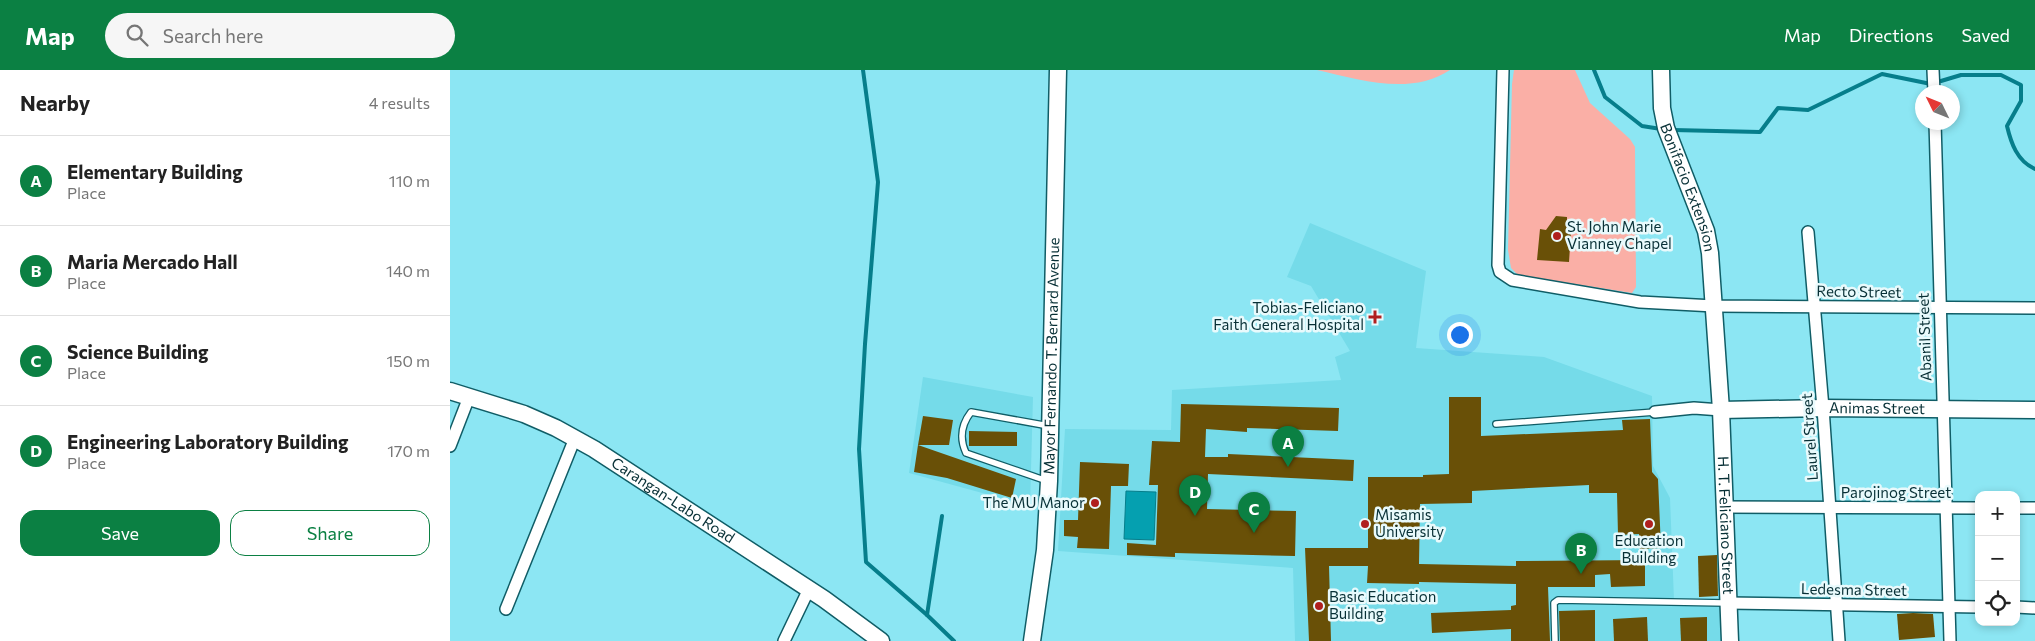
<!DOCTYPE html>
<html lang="en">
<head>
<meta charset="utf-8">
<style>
  body { margin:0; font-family:Commissioner,sans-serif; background:#f6f6f6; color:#222 }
  .controls { position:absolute; right:15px; bottom:15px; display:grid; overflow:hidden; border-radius:10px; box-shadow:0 2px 8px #0003 }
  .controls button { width:45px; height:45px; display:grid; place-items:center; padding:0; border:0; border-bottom:1px solid #e0e0e0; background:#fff; color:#222; font:25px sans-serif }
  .compass { position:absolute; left:1465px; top:15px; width:45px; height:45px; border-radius:50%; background:#fff; box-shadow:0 2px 8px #0003; rotate:313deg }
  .you { position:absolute; left:1009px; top:264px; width:18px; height:18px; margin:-12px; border:4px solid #fff; border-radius:50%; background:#1a73e8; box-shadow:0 0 0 8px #1a73e833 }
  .badge { display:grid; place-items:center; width:32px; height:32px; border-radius:50%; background:#0b8043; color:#fff; font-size:16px; font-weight:700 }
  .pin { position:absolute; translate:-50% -41px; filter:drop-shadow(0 1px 2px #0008) }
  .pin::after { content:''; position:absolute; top:26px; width:18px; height:15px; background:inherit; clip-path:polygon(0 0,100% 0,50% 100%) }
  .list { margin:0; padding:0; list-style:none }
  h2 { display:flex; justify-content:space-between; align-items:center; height:65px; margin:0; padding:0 20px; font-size:21px }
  h2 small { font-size:16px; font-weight:400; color:#767676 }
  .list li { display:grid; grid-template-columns:32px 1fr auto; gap:15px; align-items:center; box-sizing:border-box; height:90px; padding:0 20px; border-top:1px solid #e0e0e0 }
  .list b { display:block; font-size:19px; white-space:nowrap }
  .list p { margin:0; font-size:16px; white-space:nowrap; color:#767676 }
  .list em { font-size:16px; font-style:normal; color:#767676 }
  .actions { display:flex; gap:10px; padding:15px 20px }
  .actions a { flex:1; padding:11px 0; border:1px solid #0b8043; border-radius:15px; text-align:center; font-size:18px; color:#0b8043 }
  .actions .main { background:#0b8043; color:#fff }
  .icon { flex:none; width:28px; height:28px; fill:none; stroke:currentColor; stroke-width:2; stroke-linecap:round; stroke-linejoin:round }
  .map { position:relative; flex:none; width:1585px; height:571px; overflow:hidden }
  header { display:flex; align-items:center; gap:30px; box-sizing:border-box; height:70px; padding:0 25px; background:#0b8043; color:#fff }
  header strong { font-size:24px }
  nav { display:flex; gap:28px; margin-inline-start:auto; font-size:18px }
  .search { width:350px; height:45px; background:#f6f6f6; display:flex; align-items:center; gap:12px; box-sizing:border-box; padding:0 18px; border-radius:28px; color:#767676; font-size:19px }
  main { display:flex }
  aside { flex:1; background:#fff }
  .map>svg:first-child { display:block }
  .built { fill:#75dbe9 }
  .green { fill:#faafa6 }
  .water { fill:#05a0b0; stroke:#067e8b }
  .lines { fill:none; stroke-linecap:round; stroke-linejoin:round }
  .stream { stroke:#067e8b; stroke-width:4 }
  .building { fill:#695007 }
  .lane-casing { stroke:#105d66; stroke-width:8 }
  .street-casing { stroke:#105d66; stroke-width:14 }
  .secondary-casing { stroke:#105d66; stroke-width:19 }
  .lane { stroke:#fff; stroke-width:5.5 }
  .street { stroke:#fff; stroke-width:11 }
  .secondary { stroke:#fff; stroke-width:16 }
  .poi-dot { fill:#b01f1e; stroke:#e9fafc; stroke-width:2 }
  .labels { text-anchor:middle; stroke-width:5; stroke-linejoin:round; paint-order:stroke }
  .street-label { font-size:15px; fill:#083036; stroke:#e9fafc }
  .poi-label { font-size:15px; fill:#083036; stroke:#e9fafc; text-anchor:start }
</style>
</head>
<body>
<header>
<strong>Map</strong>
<div class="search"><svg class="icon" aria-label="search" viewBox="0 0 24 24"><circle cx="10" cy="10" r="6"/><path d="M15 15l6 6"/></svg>Search here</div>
<nav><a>Map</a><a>Directions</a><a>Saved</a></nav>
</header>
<main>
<aside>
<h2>Nearby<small>4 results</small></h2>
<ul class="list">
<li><span class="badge">A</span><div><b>Elementary Building</b><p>Place</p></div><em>110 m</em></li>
<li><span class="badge">B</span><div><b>Maria Mercado Hall</b><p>Place</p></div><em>140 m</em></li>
<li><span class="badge">C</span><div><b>Science Building</b><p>Place</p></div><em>150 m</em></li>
<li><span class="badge">D</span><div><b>Engineering Laboratory Building</b><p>Place</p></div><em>170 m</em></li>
</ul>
<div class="actions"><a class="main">Save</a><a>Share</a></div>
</aside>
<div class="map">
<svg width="1585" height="571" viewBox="0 0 1585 571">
  <rect width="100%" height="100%" fill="#8ce6f3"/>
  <g class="built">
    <polygon points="860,153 976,201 966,278 1094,287 1202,326 1203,396 1220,428 1224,530 1271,530 1271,571 845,571 843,498 608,481 615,359 721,360 722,320 891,310 885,287 900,281 861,216 837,207"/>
    <polygon points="473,307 583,327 580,436 459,403"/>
  </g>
  <g class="green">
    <path d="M867 0H1000C961 26 910 10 867 0Z"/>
    <polygon points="1064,0 1125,0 1140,33 1180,69 1185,77 1186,212 1186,217 1182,223 1068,205 1061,198 1058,180 1062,14"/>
  </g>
  <polygon class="water" points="676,421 706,422 704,470 674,469"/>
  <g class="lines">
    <g class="stream">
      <polyline points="413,0 428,112 415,274 409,379 416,492 477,545"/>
      <polyline points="1144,0 1155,27 1192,56 1211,59"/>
      <path d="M1491 11 1511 5H1551L1571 15V31L1557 56C1561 73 1567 91 1585 99"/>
      <polyline points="1223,60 1310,62 1328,38 1358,40 1432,4 1481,14"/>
      <polyline points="492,446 477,545 504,571"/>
    </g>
  </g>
  <g class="building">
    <polygon points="1106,146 1117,147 1117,161 1121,162 1119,192 1087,190 1090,159 1096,160"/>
    <polygon points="999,327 1031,327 1031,366 1173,360 1172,350 1200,349 1202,402 1208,409 1211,478 1190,479 1189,464 1168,465 1167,423 1139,423 1139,415 1022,421 1022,433 970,434 969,494 1066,496 1066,491 1195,490 1195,516 1161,517 1160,504 1145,505 1145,517 1098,517 1100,571 1061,571 1061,559 982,563 981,543 1061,540 1061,536 1066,535 1066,514 969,512 969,514 917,513 918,496 879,496 881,571 859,571 855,478 918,478 918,407 973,407 973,405 999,404"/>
    <polygon points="731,334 889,338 888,361 797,358 797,362 756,359 755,387 778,387 778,384 904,390 903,411 758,404 757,439 846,441 845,486 725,483 725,487 677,485 677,473 706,475 708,415 699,415 702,371 730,372"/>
    <polygon points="473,346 503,350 499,375 468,375"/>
    <polygon points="519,361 567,362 567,376 519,376"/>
    <polygon points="468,375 566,409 562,428 497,408 464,402"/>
    <polygon points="630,392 679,394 678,416 661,416 659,479 627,478 628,467 614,466 614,450 628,450"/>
    <polygon points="1267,485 1268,526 1249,527 1248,486"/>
    <polygon points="1145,540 1145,571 1110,571 1109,541"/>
    <polygon points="1463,543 1483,544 1485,567 1449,570 1447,544"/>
    <polygon points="1197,547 1198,571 1164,571 1163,549"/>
    <polygon points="1257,547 1257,571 1231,571 1230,548"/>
  </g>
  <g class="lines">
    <defs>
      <g id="lane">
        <polyline points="1046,354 1205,342"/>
        <path d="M597 411 516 383C509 368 511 355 521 342L599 356"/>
        <polyline points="1105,571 1104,533 1108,530 1277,533"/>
      </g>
      <g id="street">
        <polyline points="1053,0 1048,195 1050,202 1062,210 1190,232 1264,236 1585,238"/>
        <polyline points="1483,0 1484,22"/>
        <polyline points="1485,52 1500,571"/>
        <polyline points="1358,162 1373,338 1389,571"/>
        <polyline points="1205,342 1244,338 1271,340"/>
        <polyline points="0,376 19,327"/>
        <polyline points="1274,437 1529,438"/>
        <polyline points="1566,438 1585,438"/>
        <polyline points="1278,533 1529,537"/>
        <polyline points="1566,537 1585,538"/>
        <polyline points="56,539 125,368"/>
        <polyline points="334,571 359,519"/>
      </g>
      <g id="secondary">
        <path id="s1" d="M1211 0 1212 38 1216 58 1256 161 1260 183 1271 340 1280 571"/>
        <path id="s2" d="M0 321 74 344 106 358 144 379 374 529 431 571"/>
        <path id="s3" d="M1271 340 1373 338 1585 340"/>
        <path id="s4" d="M582 571 595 480 599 411 608 0"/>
      </g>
    </defs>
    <use href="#lane" class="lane-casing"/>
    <use href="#street" class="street-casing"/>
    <use href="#secondary" class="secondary-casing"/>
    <use href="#lane" class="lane"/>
    <use href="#street" class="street"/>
    <use href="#secondary" class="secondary"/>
  </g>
  <g class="poi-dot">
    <circle cx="1107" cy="166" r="5"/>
    <path d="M922.5 239.5h5v5h5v5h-5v5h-5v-5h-5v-5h5z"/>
    <circle cx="645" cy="433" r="5"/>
    <circle cx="915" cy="454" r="5"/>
    <circle cx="1199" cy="454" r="5"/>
    <circle cx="869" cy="536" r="5"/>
  </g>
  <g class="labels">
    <g class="street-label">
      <text dy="5" stroke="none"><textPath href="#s1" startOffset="122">Bonifacio Extension</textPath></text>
      <text transform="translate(1409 222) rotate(1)" y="5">Recto Street</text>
      <text transform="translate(1475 267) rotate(-92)" y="5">Abanil Street</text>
      <text dy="5" stroke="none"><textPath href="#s4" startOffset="286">Mayor Fernando T. Bernard Avenue</textPath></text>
      <text dy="5" stroke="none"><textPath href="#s3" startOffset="156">Animas Street</textPath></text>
      <text transform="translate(1360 367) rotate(-94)" y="5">Laurel Street</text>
      <text x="1446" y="428">Parojinog Street</text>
      <text dy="5" stroke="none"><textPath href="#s2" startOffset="250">Carangan-Labo Road</textPath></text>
      <text dy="5" stroke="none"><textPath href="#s1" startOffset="464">H. T. Feliciano Street</textPath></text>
      <text transform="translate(1404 520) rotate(1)" y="5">Ledesma Street</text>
    </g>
    <g class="poi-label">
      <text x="1117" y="162">St. John Marie<tspan x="1117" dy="17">Vianney Chapel</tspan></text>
      <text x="914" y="243" text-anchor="end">Tobias-Feliciano<tspan x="914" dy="17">Faith General Hospital</tspan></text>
      <text x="635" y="438" text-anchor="end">The MU Manor</text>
      <text x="925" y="450">Misamis<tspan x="925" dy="17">University</tspan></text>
      <text x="1199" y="476" text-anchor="middle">Education<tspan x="1199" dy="17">Building</tspan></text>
      <text x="879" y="532">Basic Education<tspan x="879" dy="17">Building</tspan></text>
    </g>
  </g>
</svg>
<div class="controls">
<button>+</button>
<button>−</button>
<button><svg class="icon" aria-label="locate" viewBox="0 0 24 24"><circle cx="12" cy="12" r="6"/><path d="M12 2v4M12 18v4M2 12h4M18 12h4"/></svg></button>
</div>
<svg class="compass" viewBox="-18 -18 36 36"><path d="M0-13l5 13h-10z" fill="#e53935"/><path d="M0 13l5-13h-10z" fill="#767676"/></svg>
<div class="you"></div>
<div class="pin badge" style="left:838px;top:397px">A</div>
<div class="pin badge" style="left:1131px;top:504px">B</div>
<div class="pin badge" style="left:804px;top:463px">C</div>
<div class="pin badge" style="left:745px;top:446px">D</div>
</div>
</main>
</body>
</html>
